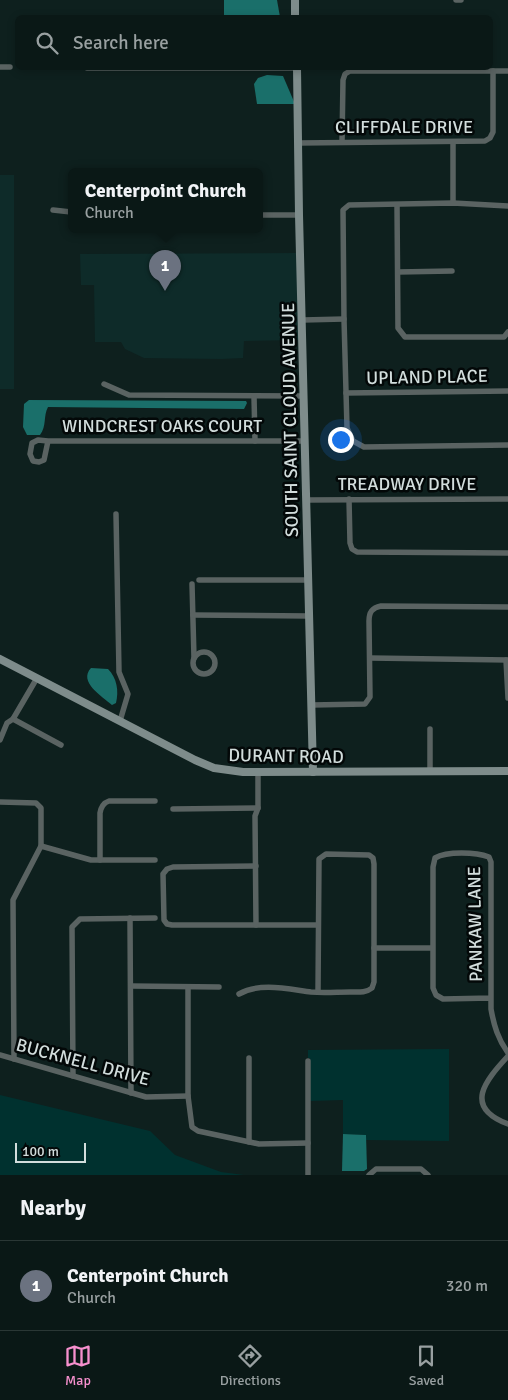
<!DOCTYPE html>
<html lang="en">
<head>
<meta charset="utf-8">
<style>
  body { margin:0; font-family:Signika,sans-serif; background:#13211f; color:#f1f3f6 }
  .scale { position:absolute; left:15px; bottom:12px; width:71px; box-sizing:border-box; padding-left:5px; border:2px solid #d2dddc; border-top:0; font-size:14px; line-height:18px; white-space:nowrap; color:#d2dddc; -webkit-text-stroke:4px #030808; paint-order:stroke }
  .you { position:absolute; left:340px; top:439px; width:18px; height:18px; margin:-12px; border:4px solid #fff; border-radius:50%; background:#1a73e8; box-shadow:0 0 0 8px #1a73e833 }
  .badge { display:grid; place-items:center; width:32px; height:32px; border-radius:50%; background:#f790ce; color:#fff; font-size:16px; font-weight:700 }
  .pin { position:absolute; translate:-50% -41px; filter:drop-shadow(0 1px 2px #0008) }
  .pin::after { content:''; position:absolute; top:26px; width:18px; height:15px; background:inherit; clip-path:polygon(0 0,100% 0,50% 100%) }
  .popup { position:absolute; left:68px; top:168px; width:195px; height:65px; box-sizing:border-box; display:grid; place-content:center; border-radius:8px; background:#0a1816; filter:drop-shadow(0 1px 4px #0005); font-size:16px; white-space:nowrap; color:#99a0a1 }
  .popup b { font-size:19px; color:#f1f3f6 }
  .popup::after { content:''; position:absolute; left:50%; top:100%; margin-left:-10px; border:10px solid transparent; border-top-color:#0a1816 }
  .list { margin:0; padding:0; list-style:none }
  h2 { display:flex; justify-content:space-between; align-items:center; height:65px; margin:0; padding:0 20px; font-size:21px }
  h2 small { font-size:16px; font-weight:400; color:#99a0a1 }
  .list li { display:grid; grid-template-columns:32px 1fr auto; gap:15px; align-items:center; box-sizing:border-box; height:90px; padding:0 20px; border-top:1px solid #2a3735 }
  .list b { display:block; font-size:19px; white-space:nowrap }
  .list p { margin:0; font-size:16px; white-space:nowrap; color:#99a0a1 }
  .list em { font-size:16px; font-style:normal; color:#99a0a1 }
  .icon { flex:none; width:28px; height:28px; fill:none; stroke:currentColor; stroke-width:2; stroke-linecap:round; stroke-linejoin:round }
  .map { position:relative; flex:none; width:508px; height:1175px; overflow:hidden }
  .search { position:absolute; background:#0a1816; box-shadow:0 2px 8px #0003; left:15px; right:15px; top:15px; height:55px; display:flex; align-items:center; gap:12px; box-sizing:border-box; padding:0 18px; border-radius:8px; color:#99a0a1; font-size:19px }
  .sheet { height:155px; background:#0a1816 }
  nav { display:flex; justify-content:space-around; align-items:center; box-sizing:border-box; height:70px; border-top:1px solid #2a3735; background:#0a1816; font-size:14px; color:#99a0a1 }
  nav a { display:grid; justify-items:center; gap:2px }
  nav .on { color:#f790ce }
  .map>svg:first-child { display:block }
  .built { fill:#0e2b29 }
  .green { fill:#00312f }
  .water { fill:#1a6f6a }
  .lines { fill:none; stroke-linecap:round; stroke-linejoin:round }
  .street { stroke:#5a6362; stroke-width:5.5 }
  .secondary { stroke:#7e8c8b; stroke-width:8 }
  .labels { text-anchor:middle; stroke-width:5; stroke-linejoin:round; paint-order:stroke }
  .street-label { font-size:18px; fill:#d2dddc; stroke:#030808 }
</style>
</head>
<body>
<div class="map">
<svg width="508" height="1175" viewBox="0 0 508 1175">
  <rect width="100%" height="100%" fill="#0e201e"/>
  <g class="built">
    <rect x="0" y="175" width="14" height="214"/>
    <polygon points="298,253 301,340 244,341 243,358 221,359 144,358 125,349 121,342 95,342 94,285 81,285 80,254"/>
  </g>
  <g class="green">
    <polygon points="449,1049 449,1141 366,1140 366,1135 343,1134 343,1100 310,1101 310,1058 308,1058 308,1050"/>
    <polygon points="0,1095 150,1131 175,1155 221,1172 244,1175 0,1175"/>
  </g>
  <g class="water">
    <polygon points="224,0 277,0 280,17 224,17"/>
    <polygon points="267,75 283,76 295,104 257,104 254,84 258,78"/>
    <path d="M29 400 246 401 247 403 244 409 48 407C43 416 47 426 40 435H27L23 427 24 404Z"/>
    <path d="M91 668 108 669C117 678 119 691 116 703L112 705C102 696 78 682 91 668Z"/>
    <polygon points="343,1134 366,1135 367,1169 364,1171 342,1171"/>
  </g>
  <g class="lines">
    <g class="street">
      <polyline points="456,0 461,0"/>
      <polyline points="0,67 10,67"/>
      <polyline points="87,68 297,68"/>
      <polyline points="342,142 343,80 345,74 350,71 508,71"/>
      <polyline points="453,142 453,203"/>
      <polyline points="299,143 485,141 490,138 493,132 493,71"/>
      <polyline points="397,205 398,328 405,337 504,337 508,332"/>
      <polyline points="508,206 453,203 349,205 343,210 344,319 347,428 353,441 364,447 508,445"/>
      <polyline points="53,210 71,212"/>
      <polyline points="259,215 299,215"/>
      <polyline points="398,272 452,271"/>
      <polyline points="303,320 344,319"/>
      <polyline points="104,384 129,395 304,396"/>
      <polyline points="346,393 508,391"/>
      <polyline points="254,396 255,441"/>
      <polyline points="48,441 38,440 32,443 30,454 33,461 39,462 44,460 48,441 305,441"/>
      <polyline points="349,499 350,543 352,549 357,552 508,553"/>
      <polyline points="306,500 508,499"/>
      <polyline points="116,514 119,672 128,694 120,721"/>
      <polyline points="199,580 309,580"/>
      <polyline points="192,584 194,658"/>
      <polyline points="193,615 309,616"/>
      <circle cx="204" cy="663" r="11"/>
      <polyline points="370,658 508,660"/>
      <polyline points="506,660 508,698"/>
      <path d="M312 705 365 704 370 697 369 621C369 612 372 608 381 606L508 607"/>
      <polyline points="13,719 61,745"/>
      <polyline points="430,729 430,771"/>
      <polyline points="0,740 7,723 13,719 37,678"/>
      <polyline points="0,802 36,803 41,808 41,846 13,900 14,1059"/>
      <polyline points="173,809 258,808"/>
      <polyline points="41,846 91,860 155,860"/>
      <path d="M100 860V813C101 807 103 803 109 801H155"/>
      <polyline points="256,866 173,867 167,869 163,874 164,920 167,924 172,925 318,925"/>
      <polyline points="130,918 131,1093"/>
      <polyline points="256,925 255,816 258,808 258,772"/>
      <polyline points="374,948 432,948"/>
      <polyline points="131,986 219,987"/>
      <polyline points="188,987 188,1096 192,1127 198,1131 259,1144 308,1143"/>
      <path d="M239 994C260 982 288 989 311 992 324 993 337 992 350 992 358 992 366 993 372 988L374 982V864L373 858 369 855 326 854 319 859 318 992"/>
      <path d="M491 998 443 999 436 995 433 988V867L435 858C447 851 476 852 489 857L491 862V1009C494 1026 498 1039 508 1053"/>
      <polyline points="0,1055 146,1097 188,1096"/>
      <path d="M508 1056C485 1081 463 1107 508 1124"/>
      <polyline points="249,1058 249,1142"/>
      <polyline points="308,1061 308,1175"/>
      <polyline points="73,1076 72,927 80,919 155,918"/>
      <polyline points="369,1175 376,1169 421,1169 428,1175"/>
    </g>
    <g class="secondary">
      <polyline points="295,0 295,18"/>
      <polyline points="297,68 299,215 313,772"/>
      <polyline points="0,659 195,760 214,768 243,772 508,771"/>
    </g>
  </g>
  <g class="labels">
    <g class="street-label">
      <text x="404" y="133">CLIFFDALE DRIVE</text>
      <text transform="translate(427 377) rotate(-1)" y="6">UPLAND PLACE</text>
      <text transform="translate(290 420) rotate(-91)" y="6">SOUTH SAINT CLOUD AVENUE</text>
      <text x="162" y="432">WINDCREST OAKS COURT</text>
      <text x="407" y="490">TREADWAY DRIVE</text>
      <text transform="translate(286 756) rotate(1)" y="6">DURANT ROAD</text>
      <text transform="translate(475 924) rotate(-91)" y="6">PANKAW LANE</text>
      <text transform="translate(83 1062) rotate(15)" y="6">BUCKNELL DRIVE</text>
    </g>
  </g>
</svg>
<div class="scale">100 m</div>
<div class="you"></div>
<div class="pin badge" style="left:165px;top:291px;background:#6b7280">1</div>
<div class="popup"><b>Centerpoint Church</b>Church</div>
<div class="search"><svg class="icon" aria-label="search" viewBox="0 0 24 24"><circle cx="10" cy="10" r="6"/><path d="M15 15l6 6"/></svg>Search here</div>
</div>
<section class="sheet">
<h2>Nearby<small></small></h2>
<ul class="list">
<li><span class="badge" style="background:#6b7280">1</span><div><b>Centerpoint Church</b><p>Church</p></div><em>320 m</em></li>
</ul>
</section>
<nav>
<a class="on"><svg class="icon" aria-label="map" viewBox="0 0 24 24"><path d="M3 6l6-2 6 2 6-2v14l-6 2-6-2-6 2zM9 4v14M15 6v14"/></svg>Map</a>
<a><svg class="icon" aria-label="directions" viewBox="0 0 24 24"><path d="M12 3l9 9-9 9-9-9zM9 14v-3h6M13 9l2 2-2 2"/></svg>Directions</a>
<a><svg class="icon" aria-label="saved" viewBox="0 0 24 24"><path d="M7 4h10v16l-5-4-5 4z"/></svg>Saved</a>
</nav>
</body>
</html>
